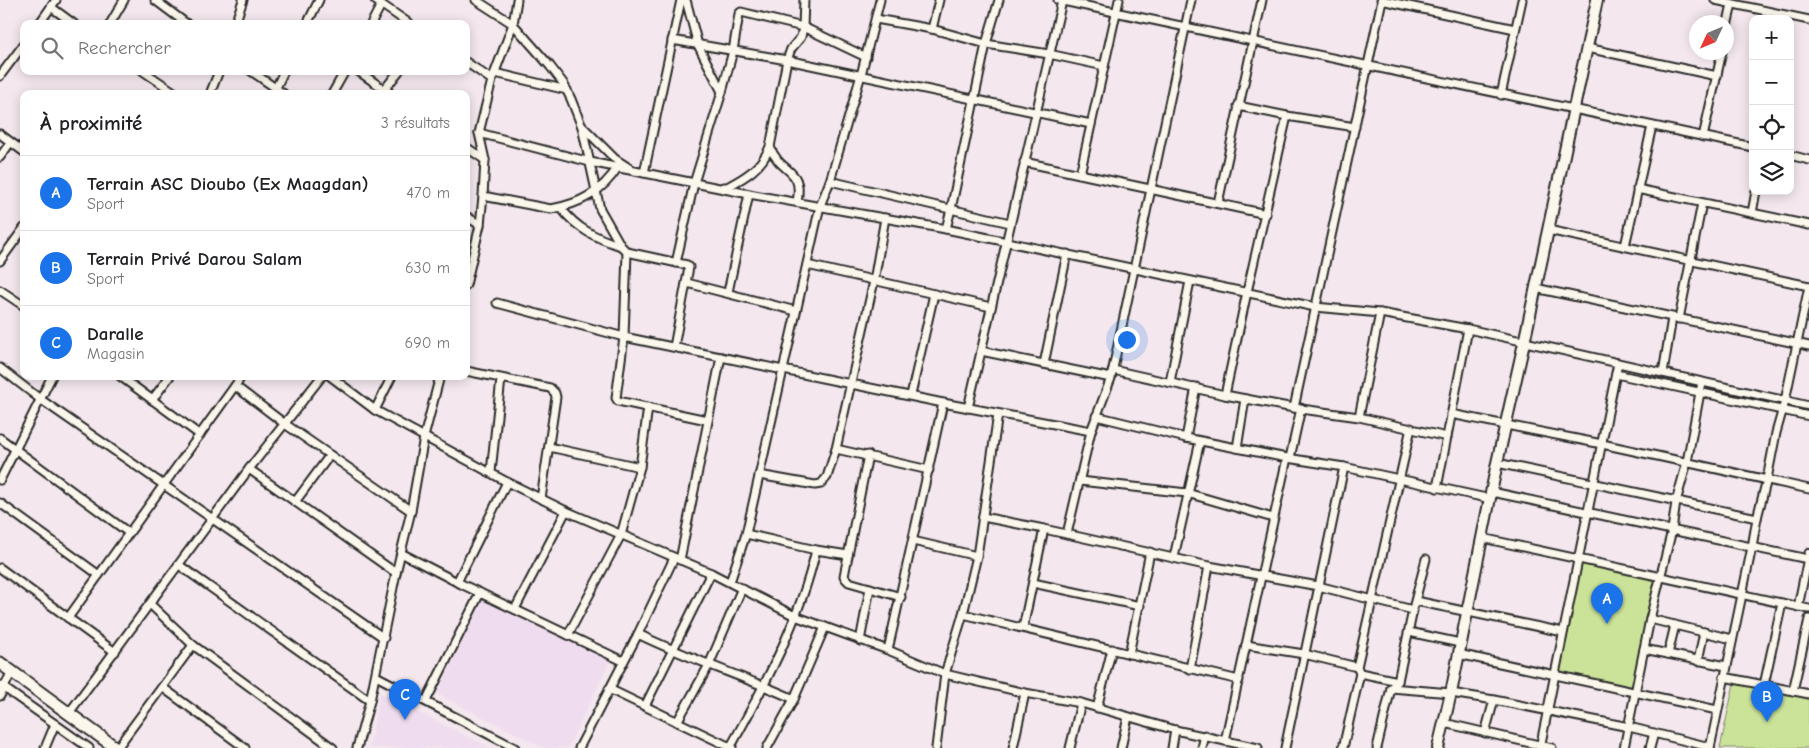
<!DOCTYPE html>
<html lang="fr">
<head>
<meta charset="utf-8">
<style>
  body { margin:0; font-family:"Comic Neue",sans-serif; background:#f2f2f2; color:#202124 }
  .controls { position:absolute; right:15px; top:15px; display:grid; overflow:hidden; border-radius:10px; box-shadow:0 2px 12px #0003 }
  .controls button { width:45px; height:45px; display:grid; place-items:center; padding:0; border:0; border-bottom:1px solid #e0e0e0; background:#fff; color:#202124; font:25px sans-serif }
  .compass { position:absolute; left:1689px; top:15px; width:45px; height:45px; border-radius:50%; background:#fff; box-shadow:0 2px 12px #0003; rotate:226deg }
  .you { position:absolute; left:1126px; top:339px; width:18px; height:18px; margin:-12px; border:4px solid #fff; border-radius:50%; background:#1a73e8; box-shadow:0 0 0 8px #1a73e833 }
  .badge { display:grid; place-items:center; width:32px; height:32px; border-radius:50%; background:#1a73e8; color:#fff; font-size:16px; font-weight:700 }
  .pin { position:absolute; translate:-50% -41px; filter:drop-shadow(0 1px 2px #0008) }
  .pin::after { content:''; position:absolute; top:26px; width:18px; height:15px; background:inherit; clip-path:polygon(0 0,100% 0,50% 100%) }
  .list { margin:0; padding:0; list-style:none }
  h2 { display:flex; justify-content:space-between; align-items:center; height:65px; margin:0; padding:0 20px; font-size:21px }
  h2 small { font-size:16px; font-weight:400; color:#757577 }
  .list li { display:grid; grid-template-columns:32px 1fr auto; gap:15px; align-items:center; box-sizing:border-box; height:75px; padding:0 20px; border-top:1px solid #e0e0e0 }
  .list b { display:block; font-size:19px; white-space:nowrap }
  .list p { margin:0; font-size:16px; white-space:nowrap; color:#757577 }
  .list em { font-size:16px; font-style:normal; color:#757577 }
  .icon { flex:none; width:28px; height:28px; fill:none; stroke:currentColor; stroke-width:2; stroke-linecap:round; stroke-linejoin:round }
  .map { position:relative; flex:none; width:1809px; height:748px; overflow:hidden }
  .search { position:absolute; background:#fff; box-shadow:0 2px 12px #0003; left:20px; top:20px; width:450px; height:55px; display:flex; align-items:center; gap:12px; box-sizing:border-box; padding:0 18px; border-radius:10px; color:#757577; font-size:19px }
  .panel { position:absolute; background:#fff; box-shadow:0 2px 12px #0003; left:20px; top:90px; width:450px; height:290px; border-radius:10px }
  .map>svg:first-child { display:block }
  .built { fill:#efddef }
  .green { fill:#cbe399; stroke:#7b8762 }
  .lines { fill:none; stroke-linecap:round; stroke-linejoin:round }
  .minor-casing { stroke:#2b2b2b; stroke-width:11 }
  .secondary-casing { stroke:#2b2b2b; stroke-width:14 }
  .trunk-casing { stroke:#2b2b2b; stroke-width:15 }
  .minor { stroke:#fbf7ec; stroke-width:7 }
  .secondary { stroke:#fbf7ec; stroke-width:10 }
  .trunk { stroke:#fbf7ec; stroke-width:11 }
</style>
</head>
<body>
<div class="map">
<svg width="1809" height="748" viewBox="0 0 1809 748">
  <rect width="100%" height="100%" fill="#f4e8ee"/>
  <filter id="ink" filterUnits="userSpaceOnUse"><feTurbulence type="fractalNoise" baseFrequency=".02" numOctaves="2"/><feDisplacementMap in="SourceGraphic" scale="10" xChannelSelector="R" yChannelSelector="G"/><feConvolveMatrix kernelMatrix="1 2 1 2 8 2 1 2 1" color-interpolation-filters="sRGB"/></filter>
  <g filter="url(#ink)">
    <g class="built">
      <polygon points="483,599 610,661 568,748 544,748 437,694"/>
      <polygon points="380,693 491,748 369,748"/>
    </g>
    <g class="green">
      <polygon points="1581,561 1656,577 1633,688 1557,671"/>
      <polygon points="1735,679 1809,696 1809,748 1720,748"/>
    </g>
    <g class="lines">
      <defs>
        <g id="minor">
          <polyline points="155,0 187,24"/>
          <polyline points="375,0 410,24"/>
          <polyline points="476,0 513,24 550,66 563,83 571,99 582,127 600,209 621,246 627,252 687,265 689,267 674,347"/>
          <polyline points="1058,0 1753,147"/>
          <polyline points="1381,0 1515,29"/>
          <polyline points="1715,0 1809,20"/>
          <polyline points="51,7 74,24"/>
          <polyline points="876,19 932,29 986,44 1049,54 1104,66"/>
          <polyline points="39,24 56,0"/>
          <polyline points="110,24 124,0"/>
          <polyline points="235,24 243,0"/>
          <polyline points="307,24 319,0"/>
          <polyline points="371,24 381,5"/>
          <polyline points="932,29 939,0"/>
          <polyline points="1726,31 1732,4"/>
          <polyline points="672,40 787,60 1091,124"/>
          <polyline points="1587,48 1717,76"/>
          <polyline points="466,62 492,80"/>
          <polyline points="143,71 177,94"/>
          <polyline points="251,71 284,94"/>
          <polyline points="358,71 391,94"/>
          <polyline points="495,73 567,90"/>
          <polyline points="0,76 24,44"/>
          <polyline points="276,88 284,71"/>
          <polyline points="385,89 399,71"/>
          <polyline points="722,92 733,51 739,14 741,12 803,27 866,57"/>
          <polyline points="210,94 219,71"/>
          <polyline points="332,94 345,71"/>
          <polyline points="1501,95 1522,0"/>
          <polyline points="1238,106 1287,116 1355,127"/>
          <polyline points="583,127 615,159 629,168"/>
          <polyline points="479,133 590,162 749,194 946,229 1315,307 1380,313 1468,329 1809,406"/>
          <polyline points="0,134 24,152"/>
          <polyline points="1703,137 1722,52"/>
          <polyline points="466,147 485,160"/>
          <polyline points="1790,155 1809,160"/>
          <polyline points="0,157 10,143"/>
          <polyline points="1024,162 1266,214"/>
          <polyline points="644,173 681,0"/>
          <polyline points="1080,174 1119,0"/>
          <polyline points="830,181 1010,223"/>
          <path d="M723 187H727C746 177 761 168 770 147"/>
          <polyline points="1637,189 1809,225"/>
          <path d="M483 196 551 209C580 204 602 192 618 167"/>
          <path d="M797 202C804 167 781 175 770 147L787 60 791 49 801 37 803 27 804 0"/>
          <polyline points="1218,203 1262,0"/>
          <path d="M561 208C577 229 596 238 621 246"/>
          <polyline points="1752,213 1756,191"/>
          <polyline points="466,216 480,225"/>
          <polyline points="946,229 951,209 986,44 999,0"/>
          <polyline points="1548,230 1809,286"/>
          <polyline points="1625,246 1652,126"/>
          <polyline points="627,252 624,337 616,398 618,401 707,420"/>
          <polyline points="0,261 24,228"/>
          <polyline points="676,263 694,183 722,92 698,45 686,0"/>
          <polyline points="807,265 991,307"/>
          <polyline points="687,283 796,311"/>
          <polyline points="466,285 480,225 483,196 485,160 479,133 492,80 513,24 517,0"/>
          <polyline points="1535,288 1809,346"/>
          <polyline points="0,290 24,306"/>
          <polyline points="728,292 749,194"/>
          <polyline points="497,303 624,337 943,403 1091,431"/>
          <polyline points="1679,319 1702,203"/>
          <polyline points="981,351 1111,378"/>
          <polyline points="1044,364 1067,254"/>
          <polyline points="0,368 40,399 384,638"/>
          <polyline points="1113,370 1225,395 1294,408 1359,417 1447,437"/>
          <polyline points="466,371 550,388 555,393 556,397 541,499"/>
          <polyline points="1663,373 1672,318"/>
          <polyline points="1616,374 1809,416"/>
          <polyline points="120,376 200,435"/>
          <polyline points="330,376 375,410 507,482 566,511 711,573 795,616 888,650 945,674 1025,693 1081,703 1175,730 1258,748"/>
          <polyline points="1170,382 1190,281"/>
          <polyline points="235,386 285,424 411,511"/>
          <polyline points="911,395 934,294"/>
          <polyline points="1225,395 1247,292 1287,116"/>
          <polyline points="152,400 170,376"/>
          <polyline points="968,408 1062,1"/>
          <polyline points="1294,408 1382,0"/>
          <polyline points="375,410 392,376"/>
          <polyline points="1451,414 1602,444 1809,489"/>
          <polyline points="1096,416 1186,438 1287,458 1344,467 1491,499"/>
          <polyline points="1359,417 1380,313"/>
          <polyline points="0,438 129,533"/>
          <polyline points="1186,438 1196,387"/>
          <polyline points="549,447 640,467"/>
          <polyline points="1237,448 1245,399"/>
          <polyline points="836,449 929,470"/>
          <polyline points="868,455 844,576 846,579 849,582 901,597"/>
          <polyline points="1290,458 1301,408"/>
          <polyline points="1497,463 1757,518"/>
          <polyline points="249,469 396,573"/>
          <polyline points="491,472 501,379"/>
          <polyline points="759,475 815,485 821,484 827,477 836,449 874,281 885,218"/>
          <polyline points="0,480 52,376"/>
          <polyline points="1080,481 1187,493 1273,518"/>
          <polyline points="1437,488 1468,329"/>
          <polyline points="1492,492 1808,559"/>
          <polyline points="295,502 330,455"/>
          <polyline points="0,503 99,575"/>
          <polyline points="983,517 1044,529 1209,566 1318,586 1413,610 1398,681 1391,688 1377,748"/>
          <polyline points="746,534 816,550"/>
          <polyline points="1067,534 1091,431 1111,378 1191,0"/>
          <polyline points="1482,538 1809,609"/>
          <polyline points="913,541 977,556"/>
          <polyline points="401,553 457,582 623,661"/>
          <polyline points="1174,557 1200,441"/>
          <polyline points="680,560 721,357"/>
          <polyline points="179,565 370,701"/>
          <polyline points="0,568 115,652"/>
          <polyline points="457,582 507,482"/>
          <polyline points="730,582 746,534 820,206 830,181 861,75 880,0"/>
          <polyline points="1033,583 1140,606"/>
          <polyline points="1416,601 1563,632"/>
          <polyline points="150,604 193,645 333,748"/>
          <polyline points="1414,605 1426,559"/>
          <polyline points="1798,607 1809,553"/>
          <polyline points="515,609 566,511"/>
          <polyline points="963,614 1239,680"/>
          <polyline points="68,618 242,376"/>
          <polyline points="1650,619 1732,639"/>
          <polyline points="1023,628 1044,529"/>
          <polyline points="1409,632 1460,643"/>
          <path d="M638 634C689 659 743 676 794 699"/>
          <polyline points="568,635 621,535 640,467 648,407"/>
          <polyline points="860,641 870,588"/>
          <polyline points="1246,645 1304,654 1357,667"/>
          <polyline points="1644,649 1726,666"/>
          <polyline points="888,650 943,403"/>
          <polyline points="1129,654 1150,552"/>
          <polyline points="1458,654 1717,710"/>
          <polyline points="1668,654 1675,625"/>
          <polyline points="1698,661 1704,632"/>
          <polyline points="1190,669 1209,566"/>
          <polyline points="376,676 515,748"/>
          <polyline points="1724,677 1809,694"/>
          <polyline points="1398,681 1360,673 1357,667 1411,428"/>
          <polyline points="0,685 89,748"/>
          <polyline points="1764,685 1782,603"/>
          <polyline points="162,687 245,748"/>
          <polyline points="1391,688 1451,693 1494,700 1629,727 1710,747"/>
          <polyline points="609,689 732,748"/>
          <polyline points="1793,691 1809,619"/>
          <polyline points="0,696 12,671"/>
          <polyline points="426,701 480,593"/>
          <polyline points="645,706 711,573"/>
          <polyline points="1097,708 1112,649"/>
          <polyline points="69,713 249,469 322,376"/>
          <polyline points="677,722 709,665 742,588"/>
          <polyline points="1444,723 1552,748"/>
          <polyline points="1485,733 1494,700"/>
          <polyline points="1225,741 1287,458"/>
          <polyline points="45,748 55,724"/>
          <polyline points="117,748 193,645"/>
          <polyline points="357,748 370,701 396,573 411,511 424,437 440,376"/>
          <polyline points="579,748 638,634 674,558"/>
          <path d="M730 748C765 685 800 620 816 550L848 555"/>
          <polyline points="767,748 794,699 825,627"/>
          <polyline points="936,748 945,674 963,614 977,556 998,414"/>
          <polyline points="1013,748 1025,693"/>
          <polyline points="1070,748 1081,703"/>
          <polyline points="1121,748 1128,717"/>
          <polyline points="1172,748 1175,730"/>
          <polyline points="1202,748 1205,735"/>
          <polyline points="1285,748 1344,467"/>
          <polyline points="1343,748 1360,673"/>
          <polyline points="1540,748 1618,363"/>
          <polyline points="1624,748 1650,619 1672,530 1676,502 1687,462 1702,382"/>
          <polyline points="1650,748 1654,733"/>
          <polyline points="1710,748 1752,547 1757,518 1767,479 1776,433 1785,401 1809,286"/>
        </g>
        <polyline id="secondary" points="1438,748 1451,693 1497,463 1524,343 1597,0"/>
        <polyline id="trunk" points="0,663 116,748"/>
      </defs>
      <use href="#minor" class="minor-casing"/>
      <use href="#secondary" class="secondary-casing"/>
      <use href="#trunk" class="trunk-casing"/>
      <use href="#minor" class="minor"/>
      <use href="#secondary" class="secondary"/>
      <use href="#trunk" class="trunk"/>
    </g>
  </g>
</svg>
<div class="controls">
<button>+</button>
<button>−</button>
<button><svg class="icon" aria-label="locate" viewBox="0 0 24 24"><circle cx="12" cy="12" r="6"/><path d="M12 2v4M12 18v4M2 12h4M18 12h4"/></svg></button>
<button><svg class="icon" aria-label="layers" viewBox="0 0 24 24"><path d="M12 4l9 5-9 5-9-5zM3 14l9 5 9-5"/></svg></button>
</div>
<svg class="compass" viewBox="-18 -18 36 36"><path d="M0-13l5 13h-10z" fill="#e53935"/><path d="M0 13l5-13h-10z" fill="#757577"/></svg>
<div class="you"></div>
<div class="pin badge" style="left:1607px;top:624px">A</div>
<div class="pin badge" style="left:1767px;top:722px">B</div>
<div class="pin badge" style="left:405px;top:720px">C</div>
<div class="search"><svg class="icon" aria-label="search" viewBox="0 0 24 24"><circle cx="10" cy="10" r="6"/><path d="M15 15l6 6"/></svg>Rechercher</div>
<section class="panel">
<h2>À proximité<small>3 résultats</small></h2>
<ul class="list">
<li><span class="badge">A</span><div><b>Terrain ASC Dioubo (Ex Maagdan)</b><p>Sport</p></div><em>470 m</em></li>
<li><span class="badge">B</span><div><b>Terrain Privé Darou Salam</b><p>Sport</p></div><em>630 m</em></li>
<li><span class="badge">C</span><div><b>Daralle</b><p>Magasin</p></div><em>690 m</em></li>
</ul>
</section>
</div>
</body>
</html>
